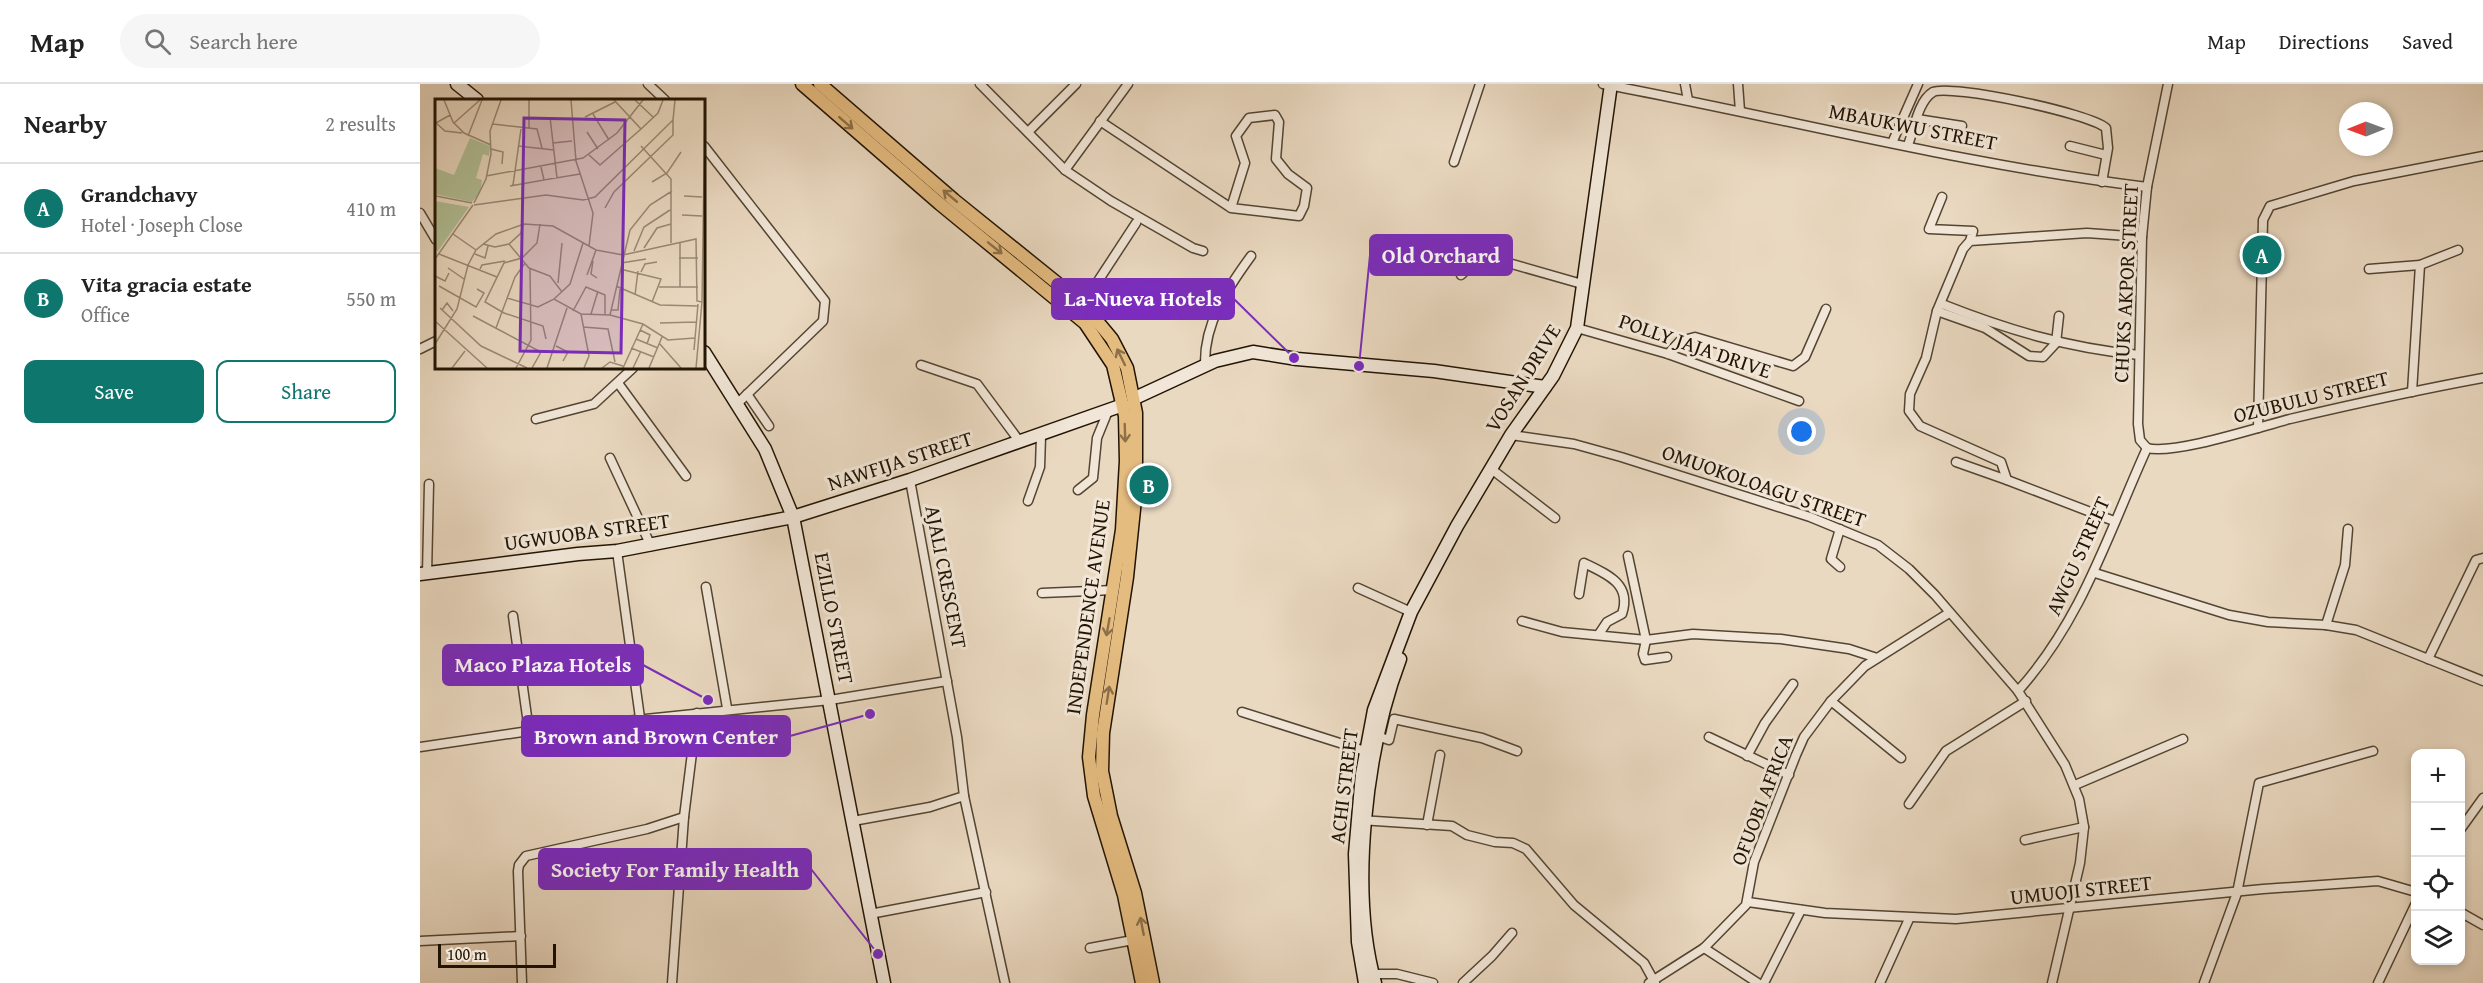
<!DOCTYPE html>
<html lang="en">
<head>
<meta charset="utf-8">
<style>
  body { margin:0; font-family:"Gentium Book Plus",serif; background:#f6f6f6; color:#222 }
  .controls { position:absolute; right:18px; bottom:18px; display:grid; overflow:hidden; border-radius:12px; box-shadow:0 3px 9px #0003 }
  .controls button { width:54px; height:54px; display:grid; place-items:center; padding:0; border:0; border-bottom:2px solid #e0e0e0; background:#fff; color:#222; font:30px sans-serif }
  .compass { position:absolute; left:1919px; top:18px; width:54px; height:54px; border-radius:50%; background:#fff; box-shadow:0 3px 9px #0003; rotate:269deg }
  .scale { position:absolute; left:18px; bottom:15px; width:118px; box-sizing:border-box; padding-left:6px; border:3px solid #211403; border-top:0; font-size:16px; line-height:21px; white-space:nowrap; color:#211403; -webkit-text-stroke:4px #f1e6d7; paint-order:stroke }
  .you { position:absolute; left:1382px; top:348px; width:21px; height:21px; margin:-15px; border:4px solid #fff; border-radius:50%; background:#1a73e8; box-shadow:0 0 0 9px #1a73e833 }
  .badge { display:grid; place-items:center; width:39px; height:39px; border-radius:50%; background:#0f766e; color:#fff; font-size:20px; font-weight:700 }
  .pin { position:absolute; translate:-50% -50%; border:3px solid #fff; box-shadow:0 2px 6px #0006 }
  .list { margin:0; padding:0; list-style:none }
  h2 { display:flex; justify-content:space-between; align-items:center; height:78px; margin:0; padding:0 24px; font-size:26px }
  h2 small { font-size:20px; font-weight:400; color:#767676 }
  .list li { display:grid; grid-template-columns:39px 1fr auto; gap:18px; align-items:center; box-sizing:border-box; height:90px; padding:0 24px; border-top:2px solid #e0e0e0 }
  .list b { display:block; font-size:22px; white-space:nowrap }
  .list p { margin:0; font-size:20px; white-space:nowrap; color:#767676 }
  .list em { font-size:20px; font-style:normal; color:#767676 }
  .actions { display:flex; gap:12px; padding:18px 24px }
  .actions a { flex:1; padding:14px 0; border:2px solid #0f766e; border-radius:12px; text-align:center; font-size:21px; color:#0f766e }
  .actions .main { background:#0f766e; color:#fff }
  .icon { flex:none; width:33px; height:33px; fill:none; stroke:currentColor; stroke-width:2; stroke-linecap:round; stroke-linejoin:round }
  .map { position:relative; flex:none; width:2063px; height:899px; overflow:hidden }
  header { display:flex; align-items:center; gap:36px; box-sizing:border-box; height:84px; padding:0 30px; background:#fff; border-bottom:2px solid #e0e0e0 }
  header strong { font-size:28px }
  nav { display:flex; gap:33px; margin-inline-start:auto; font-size:21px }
  .search { width:420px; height:54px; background:#f6f6f6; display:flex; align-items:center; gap:15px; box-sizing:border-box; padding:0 21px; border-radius:33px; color:#767676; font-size:22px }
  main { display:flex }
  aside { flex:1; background:#fff }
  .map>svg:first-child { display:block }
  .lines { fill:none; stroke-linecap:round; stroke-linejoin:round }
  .street-casing { stroke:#534532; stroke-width:11 }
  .secondary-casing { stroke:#211403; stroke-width:15 }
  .primary-casing { stroke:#211403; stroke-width:15 }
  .street { stroke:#f1e6d7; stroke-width:8 }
  .secondary { stroke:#f1e6d7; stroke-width:12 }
  .primary { stroke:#e5bc80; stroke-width:12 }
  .oneway { stroke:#8d7048 }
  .labels { text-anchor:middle; stroke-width:6; stroke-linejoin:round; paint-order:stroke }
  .street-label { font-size:21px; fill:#211403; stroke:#f1e6d7 }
  .inset-road { fill:none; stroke:#9a8a75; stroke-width:1.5 }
  .view { fill:#7b2cbf; fill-opacity:0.15; stroke:#7b2cbf; stroke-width:3 }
  .inset-edge { fill:none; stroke:#211403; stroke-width:3 }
  .leader { fill:none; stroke:#7b2cbf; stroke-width:2 }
  .callout-dot { fill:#7b2cbf; stroke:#f1e6d7; stroke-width:2 }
  .callout { fill:#7b2cbf; stroke:#7b2cbf; stroke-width:2 }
  .callout-label { font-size:22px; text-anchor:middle; font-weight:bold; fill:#fff }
</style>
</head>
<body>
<header>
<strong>Map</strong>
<div class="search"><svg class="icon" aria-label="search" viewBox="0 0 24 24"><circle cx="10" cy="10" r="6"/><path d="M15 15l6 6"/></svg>Search here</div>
<nav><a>Map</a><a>Directions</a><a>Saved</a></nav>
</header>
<main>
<aside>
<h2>Nearby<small>2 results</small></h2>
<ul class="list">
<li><span class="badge">A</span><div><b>Grandchavy</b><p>Hotel · Joseph Close</p></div><em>410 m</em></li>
<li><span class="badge">B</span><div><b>Vita gracia estate</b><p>Office</p></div><em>550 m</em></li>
</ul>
<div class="actions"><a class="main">Save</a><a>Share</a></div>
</aside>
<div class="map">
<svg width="2063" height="899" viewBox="0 0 2063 899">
  <rect width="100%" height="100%" fill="#ead9c1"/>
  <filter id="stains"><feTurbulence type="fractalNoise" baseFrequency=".00333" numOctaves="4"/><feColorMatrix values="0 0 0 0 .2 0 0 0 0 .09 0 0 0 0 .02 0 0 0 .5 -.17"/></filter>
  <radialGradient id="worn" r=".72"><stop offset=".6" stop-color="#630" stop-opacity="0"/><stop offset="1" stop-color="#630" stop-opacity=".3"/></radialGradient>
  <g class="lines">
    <defs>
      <g id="street">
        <polyline points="228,0 245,16"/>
        <polyline points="560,0 645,86 691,117 773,164 783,167"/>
        <path d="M1183 0C1364 34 1544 81 1727 103"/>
        <polyline points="1265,0 1268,16"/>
        <polyline points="1318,0 1320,27"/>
        <polyline points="1497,35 1542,42"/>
        <polyline points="680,37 811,124 879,132 884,122 887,104 868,90 856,75 859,38 855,31 829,34 816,52 825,79 811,124"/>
        <polyline points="608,48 656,0"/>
        <polyline points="1472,59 1498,0"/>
        <path d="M1488 61C1494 46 1498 17 1513 8 1531 0 1669 29 1686 44L1688 64 1682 98"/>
        <polyline points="284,62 405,217 403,237 318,319"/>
        <polyline points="1650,62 1686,71"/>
        <polyline points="1034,78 1060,0"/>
        <polyline points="645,86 708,0"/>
        <polyline points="1522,113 1509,145 1553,147 1550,157"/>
        <polyline points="0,129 16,156"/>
        <polyline points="1949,185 2000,181 2038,166"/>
        <polyline points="1041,191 1051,182 1071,174 1162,200"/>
        <polyline points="663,220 716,139"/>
        <path d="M1522 220C1588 246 1648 264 1719 271"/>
        <polyline points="1517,227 1565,244 1609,272 1623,273 1636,259 1639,232"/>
        <polyline points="1157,244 1248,270 1379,317"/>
        <polyline points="0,265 16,257"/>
        <polyline points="1248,270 1260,257 1275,253 1373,282 1385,273 1406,225"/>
        <polyline points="501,281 557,300 600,358"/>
        <path d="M785 281C784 239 807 205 831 172"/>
        <polyline points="198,299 266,392"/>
        <polyline points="1992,308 2000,181"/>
        <polyline points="327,310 349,342"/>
        <polyline points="116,335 174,320 213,284"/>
        <polyline points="1838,344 1843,136 1850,122 1934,97 2063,72"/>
        <polyline points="1091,351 1154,360 1201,373 1390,433 1458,461 1489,485 1515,511 1598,607"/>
        <polyline points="1727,364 1720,356 1718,340 1722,153 1727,103 1748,0"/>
        <path d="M1727 364C1754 371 1839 343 1870 335 1934 320 1998 306 2063 294"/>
        <polyline points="190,374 231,462"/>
        <polyline points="1536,378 1587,396"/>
        <polyline points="1070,384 1135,434"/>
        <polyline points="658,406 673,394 677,354 688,327"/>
        <polyline points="608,417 620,383 621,352"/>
        <polyline points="1694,437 1587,396 1581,378 1500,342 1489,327 1490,310 1506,274 1517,227 1543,165 1550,157 1667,149 1722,153"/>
        <polyline points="1420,445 1411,475 1420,483"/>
        <polyline points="197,467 220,634"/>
        <polyline points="1208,472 1226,556 1223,570 1225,576 1247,573"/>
        <polyline points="1675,489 1809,531 1848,538 1906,541 1936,546 2063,597"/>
        <polyline points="7,490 9,400"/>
        <polyline points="286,503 307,624"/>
        <polyline points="938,504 991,528"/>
        <polyline points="622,509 694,506"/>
        <path d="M1159 510 1164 479C1187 490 1212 500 1202 530L1187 538 1179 550"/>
        <polyline points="93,532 109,647"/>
        <polyline points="1102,537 1142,548 1226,556 1273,550 1361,555 1429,565 1457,574"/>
        <polyline points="1906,541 1925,481 1928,445"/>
        <polyline points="2008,575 2056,476 2063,474"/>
        <polyline points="1411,617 1481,674"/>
        <polyline points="822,628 945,667"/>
        <polyline points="957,652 969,656 974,635 1062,654 1097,667"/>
        <polyline points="1289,653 1369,691"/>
        <polyline points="0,663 109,647 410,616 527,597"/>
        <polyline points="1327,672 1345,639 1373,600"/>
        <polyline points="1655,701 1763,655"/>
        <polyline points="544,712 585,899"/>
        <polyline points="1489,720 1526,667 1606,617"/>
        <polyline points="940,736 1032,742 1047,751 1075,758 1093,759 1106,765 1154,821 1224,879 1235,899"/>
        <polyline points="433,737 510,723 544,712 537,653 490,396"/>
        <polyline points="1007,741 1020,671"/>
        <polyline points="2040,746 2063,714"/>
        <polyline points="1605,756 1664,743"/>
        <polyline points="1328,818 1405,829 1536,835 1843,805 1958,797 1996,808"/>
        <polyline points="2040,828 2063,841"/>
        <polyline points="450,830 566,808"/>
        <polyline points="0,857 101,852"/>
        <polyline points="670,864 713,856"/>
        <polyline points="1284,864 1338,899"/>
        <polyline points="949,890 977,890 1013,899"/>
        <polyline points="102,899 98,787 99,781 106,772 227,745 264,733"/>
        <polyline points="252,899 264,733 277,629"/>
        <polyline points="1043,899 1072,872 1092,849"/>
        <polyline points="1229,899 1284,864 1326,821 1334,778 1376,671 1384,653 1411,617 1445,582 1529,529"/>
        <polyline points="1344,899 1381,826"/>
        <polyline points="1460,899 1489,835"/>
        <path d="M1632 899 1660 779 1664 743 1659 715 1645 681 1598 607C1662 536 1688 450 1727 364"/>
        <polyline points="1784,899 1817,809 1839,699 1953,667"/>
        <polyline points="1958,899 1996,819"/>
      </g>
      <g id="secondary">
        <polyline points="37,0 57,16"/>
        <polyline points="284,268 345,365 373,433 464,899"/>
        <polyline points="715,314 795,277 833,268 877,275 1014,287 1125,303"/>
        <polyline points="0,490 158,470 197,467 373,433 490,396 703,321"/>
        <polyline points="945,899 938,858 935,770 942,690 954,626 991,528 1037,442 1091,351 1133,292 1157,244 1191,0"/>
        <path d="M955 899C929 806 946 665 980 575"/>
      </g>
      <g id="primary">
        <polyline points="382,0 520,120 665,239 693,281 705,332 706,377 702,446 673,631 669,673 674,712 704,811 722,899"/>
        <polyline points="400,0 534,116 663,220 692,255 707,284 716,329 716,406 707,493 683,649 682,687 691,732 715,809 733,899"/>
      </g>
    </defs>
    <use href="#street" class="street-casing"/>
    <use href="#secondary" class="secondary-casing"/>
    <use href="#primary" class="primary-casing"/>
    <use href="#street" class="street"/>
    <use href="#secondary" class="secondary"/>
    <use href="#primary" class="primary"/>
  </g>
  <defs><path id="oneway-shaft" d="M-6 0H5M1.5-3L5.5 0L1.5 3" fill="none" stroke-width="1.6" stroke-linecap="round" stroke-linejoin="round" transform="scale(1.5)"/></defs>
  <g class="oneway">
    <use href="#oneway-shaft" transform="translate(426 39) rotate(41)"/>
    <use href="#oneway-shaft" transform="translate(530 112) rotate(-140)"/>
    <use href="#oneway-shaft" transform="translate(575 164) rotate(39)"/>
    <use href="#oneway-shaft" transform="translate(701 273) rotate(-116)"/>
    <use href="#oneway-shaft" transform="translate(705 349) rotate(88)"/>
    <use href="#oneway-shaft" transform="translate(688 543) rotate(100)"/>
    <use href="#oneway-shaft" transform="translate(688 611) rotate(-81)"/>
    <use href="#oneway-shaft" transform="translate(722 842) rotate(-101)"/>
  </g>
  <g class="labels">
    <g class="street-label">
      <text transform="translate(1493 43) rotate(11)" y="7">MBAUKWU STREET</text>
      <text transform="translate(1706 199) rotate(-87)" y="7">CHUKS AKPOR STREET</text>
      <text transform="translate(1275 262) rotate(19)" y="7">POLLY JAJA DRIVE</text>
      <text transform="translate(1103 294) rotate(-58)" y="7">VOSAN DRIVE</text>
      <text transform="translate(1891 313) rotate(-14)" y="7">OZUBULU STREET</text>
      <text transform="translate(480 377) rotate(-18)" y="7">NAWFIJA STREET</text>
      <text transform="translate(1344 402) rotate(19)" y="7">OMUOKOLOAGU STREET</text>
      <text transform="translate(167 448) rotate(-8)" y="7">UGWUOBA STREET</text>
      <text transform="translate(1658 472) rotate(-66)" y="7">AWGU STREET</text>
      <text transform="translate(526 493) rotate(79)" y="7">AJALI CRESCENT</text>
      <text transform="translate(668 523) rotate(-82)" y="7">INDEPENDENCE AVENUE</text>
      <text transform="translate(414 534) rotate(79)" y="7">EZILLO STREET</text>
      <text transform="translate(924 702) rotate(-83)" y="7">ACHI STREET</text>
      <text transform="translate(1342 716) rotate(-69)" y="7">OFUOBI AFRICA</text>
      <text transform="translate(1661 806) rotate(-6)" y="7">UMUOJI STREET</text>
    </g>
  </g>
  <g transform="translate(15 15)">
    <rect width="270" height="270" fill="#ead9c1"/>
    <path d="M35 39 55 47 54 57 48 55 41 79 47 81 45 94 37 103 0 95V69L19 76ZM0 102 34 108 3 152 0 151Z" fill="#b2c097"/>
    <path class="inset-road" d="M9 1 18 23 29 34 56 46M94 1V30M136 1 141 62 158 114 154 147M200 1 218 18M158 15 174 41M15 16 1 24 10 32 27 34M115 18 122 79M150 18 180 3M19 24 45 1M58 25 102 30 107 49M206 30 223 14 228 1M152 33 163 50M33 37 47 1M118 44 137 42M83 47 119 51M206 47 236 80V144M56 50 68 53 67 65M154 56 165 66 206 30 179 1M106 68 109 81 145 75M51 77 148 59 182 34 208 1M217 83 232 74 246 53M78 86 86 30M75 87 109 81M1 97 37 104M249 97 267 98M39 104 51 80 56 55 55 32 66 1M39 106 111 96 148 101 160 98 238 21 240 1M170 109 179 93 238 36V20M247 116 267 117M18 135 41 151M245 143V188M48 145 60 148 74 145 86 134 88 126M74 145 94 169 115 177 127 193M209 149 222 129 236 125M199 152 209 128 235 111M4 155 62 178M40 155 50 159 53 147M87 159 69 164 50 203 69 214 108 227 111 240M87 159 102 144 105 125M244 159H263M0 160 38 106M158 162 156 175 162 179M186 164 211 160M13 169 29 180M45 170 47 166 70 162M185 170 226 180 217 203M206 173 210 165 222 163M152 176 161 151M0 177 10 182 14 174M123 184 127 144M4 187 41 208 49 194 42 190M181 187 225 206 263 207M224 188H263M200 196 203 172M72 199 103 208 119 200 146 215 175 216 208 225 233 241 260 239M119 200 135 185 148 144M5 209 46 247 92 269M7 211 12 204 18 212M176 211H183L185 190M138 212 151 188 170 196V215M146 215 154 257 149 269M156 215 163 192M175 216 195 131 215 106 237 92M38 217 106 253 97 269M0 222 52 269M225 224 261 223M148 228 173 230 180 263M61 229 80 178 90 164M205 231 215 236 212 245M201 240 223 249M224 244 246 269M0 245 22 210 33 166 41 151 61 135 89 125 118 127 161 151 188 156 261 140 262 202 267 203M121 247 133 253 128 262M196 249 219 258M259 251 263 205M17 269 30 252M81 269 96 241 95 169M112 269 132 209M167 269 175 263 188 267M188 269 208 225M198 269 206 252M214 269 227 238M261 269 267 203 270 5"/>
    <path class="view" d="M89 19 190 21 186 254 85 252Z"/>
    <rect width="270" height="270" class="inset-edge"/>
  </g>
  <path class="leader" d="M939 282L950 171M874 274L814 215M288 616L223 581M450 630L370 652M458 870L391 785"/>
  <g class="callout-dot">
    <circle cx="939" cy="282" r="6"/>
    <circle cx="874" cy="274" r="6"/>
    <circle cx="288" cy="616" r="6"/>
    <circle cx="450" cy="630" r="6"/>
    <circle cx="458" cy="870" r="6"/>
  </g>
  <g class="callout">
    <rect x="950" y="151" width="142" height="40" rx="6"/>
    <rect x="632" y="195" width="182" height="40" rx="6"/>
    <rect x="23" y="561" width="200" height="40" rx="6"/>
    <rect x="102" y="632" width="268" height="40" rx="6"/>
    <rect x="119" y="765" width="272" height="40" rx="6"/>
  </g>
  <g class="callout-label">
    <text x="1021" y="179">Old Orchard</text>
    <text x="723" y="222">La-Nueva Hotels</text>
    <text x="123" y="588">Maco Plaza Hotels</text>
    <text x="236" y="660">Brown and Brown Center</text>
    <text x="255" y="793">Society For Family Health</text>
  </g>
  <rect width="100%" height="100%" filter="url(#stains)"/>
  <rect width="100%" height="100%" fill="url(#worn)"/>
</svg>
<div class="controls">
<button>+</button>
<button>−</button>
<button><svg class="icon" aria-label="locate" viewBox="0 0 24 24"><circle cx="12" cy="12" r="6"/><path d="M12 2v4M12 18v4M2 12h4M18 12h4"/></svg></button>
<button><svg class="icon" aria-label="layers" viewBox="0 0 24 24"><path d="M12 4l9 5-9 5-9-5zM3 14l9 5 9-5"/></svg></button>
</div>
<svg class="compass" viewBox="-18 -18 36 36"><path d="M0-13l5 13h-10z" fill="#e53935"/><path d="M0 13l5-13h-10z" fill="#767676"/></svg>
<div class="scale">100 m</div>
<div class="you"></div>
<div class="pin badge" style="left:1842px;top:171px">A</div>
<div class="pin badge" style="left:729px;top:401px">B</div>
</div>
</main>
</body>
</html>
